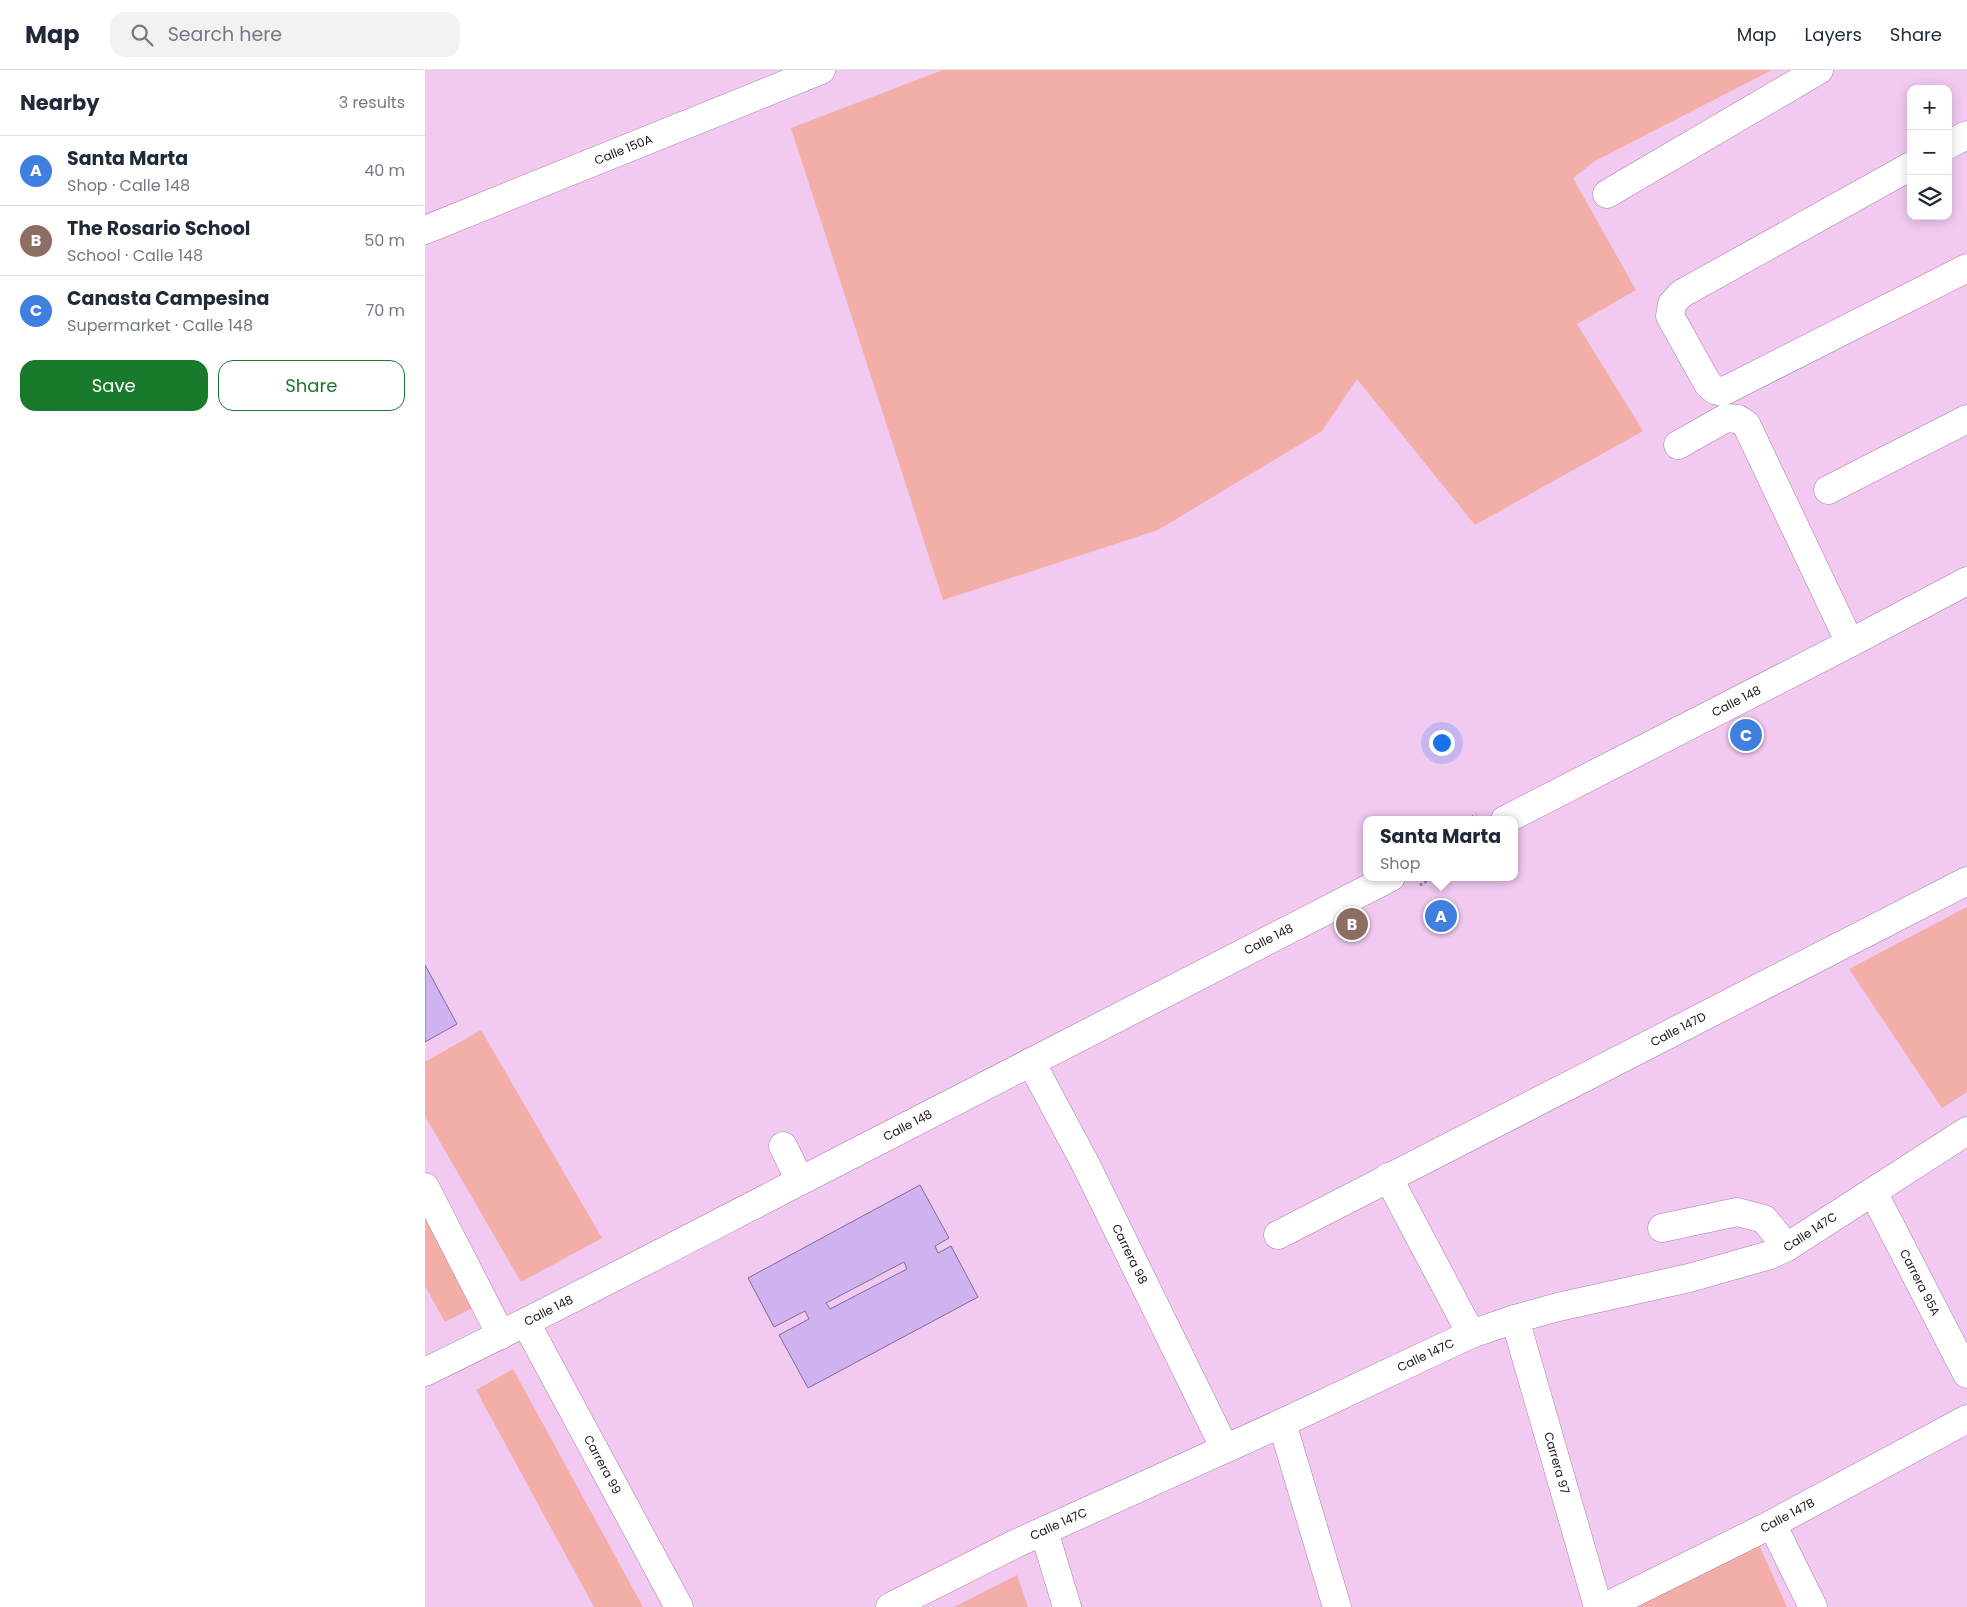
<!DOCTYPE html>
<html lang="en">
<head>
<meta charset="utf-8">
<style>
  body { margin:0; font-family:Poppins,sans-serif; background:#f2f2f3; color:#1f2937 }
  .controls { position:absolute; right:15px; top:15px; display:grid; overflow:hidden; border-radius:10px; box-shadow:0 2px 12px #0003 }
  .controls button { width:45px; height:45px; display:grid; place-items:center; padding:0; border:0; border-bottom:1px solid #e0e1e3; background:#fff; color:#1f2937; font:25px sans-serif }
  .you { position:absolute; left:1016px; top:672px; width:18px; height:18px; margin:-12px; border:4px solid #fff; border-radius:50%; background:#1a73e8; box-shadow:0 0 0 8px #1a73e833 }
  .badge { display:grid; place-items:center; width:32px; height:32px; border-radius:50%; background:#197a2b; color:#fff; font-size:16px; font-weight:700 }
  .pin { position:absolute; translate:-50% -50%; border:2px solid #fff; box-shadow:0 1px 5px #0006 }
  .popup { position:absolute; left:938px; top:746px; width:155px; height:65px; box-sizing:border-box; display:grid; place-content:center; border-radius:10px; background:#fff; filter:drop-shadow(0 1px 4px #0005); font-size:16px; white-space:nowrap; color:#747a83 }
  .popup b { font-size:19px; color:#1f2937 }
  .popup::after { content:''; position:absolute; left:50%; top:100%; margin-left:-10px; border:10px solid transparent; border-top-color:#fff }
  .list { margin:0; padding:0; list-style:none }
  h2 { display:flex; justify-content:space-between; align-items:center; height:65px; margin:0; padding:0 20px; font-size:21px }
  h2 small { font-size:16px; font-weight:400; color:#747a83 }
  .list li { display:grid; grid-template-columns:32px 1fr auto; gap:15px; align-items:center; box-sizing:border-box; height:70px; padding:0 20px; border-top:1px solid #e0e1e3 }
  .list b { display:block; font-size:19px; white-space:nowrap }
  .list p { margin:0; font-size:16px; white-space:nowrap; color:#747a83 }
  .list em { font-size:16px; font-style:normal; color:#747a83 }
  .actions { display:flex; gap:10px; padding:15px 20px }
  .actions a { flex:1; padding:11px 0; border:1px solid #197a2b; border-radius:15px; text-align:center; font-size:18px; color:#197a2b }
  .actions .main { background:#197a2b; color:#fff }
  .icon { flex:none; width:28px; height:28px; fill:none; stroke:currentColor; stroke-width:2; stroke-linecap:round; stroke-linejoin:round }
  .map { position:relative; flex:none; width:1542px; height:1537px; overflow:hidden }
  header { display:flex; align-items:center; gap:30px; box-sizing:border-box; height:70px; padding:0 25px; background:#fff; border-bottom:1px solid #e0e1e3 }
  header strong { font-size:24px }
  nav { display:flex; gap:28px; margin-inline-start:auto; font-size:18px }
  .search { width:350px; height:45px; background:#f2f2f3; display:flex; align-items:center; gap:12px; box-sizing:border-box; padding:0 18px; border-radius:15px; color:#747a83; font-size:19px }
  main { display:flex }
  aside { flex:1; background:#fff }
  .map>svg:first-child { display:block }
  .green { fill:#f3aea7 }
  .building { fill:#cfb2f0; stroke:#7f6b96; fill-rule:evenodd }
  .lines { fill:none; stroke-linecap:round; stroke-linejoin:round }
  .minor-casing { stroke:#a782a8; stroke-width:29 }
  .path { stroke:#9c7e9c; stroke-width:3; stroke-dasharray:2.5 2.5; stroke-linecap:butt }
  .minor { stroke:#fff; stroke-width:28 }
  .labels { text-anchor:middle; stroke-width:4.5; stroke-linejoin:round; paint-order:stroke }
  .street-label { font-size:12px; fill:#1e101e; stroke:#fef6fe }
</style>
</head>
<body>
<header>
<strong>Map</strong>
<div class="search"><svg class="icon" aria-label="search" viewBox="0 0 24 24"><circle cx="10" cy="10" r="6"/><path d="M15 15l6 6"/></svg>Search here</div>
<nav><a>Map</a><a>Layers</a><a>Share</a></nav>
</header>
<main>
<aside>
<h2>Nearby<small>3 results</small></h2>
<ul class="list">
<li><span class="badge" style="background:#3f7fe0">A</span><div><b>Santa Marta</b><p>Shop · Calle 148</p></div><em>40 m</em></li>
<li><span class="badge" style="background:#8d6e63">B</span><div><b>The Rosario School</b><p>School · Calle 148</p></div><em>50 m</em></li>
<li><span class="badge" style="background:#3f7fe0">C</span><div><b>Canasta Campesina</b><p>Supermarket · Calle 148</p></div><em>70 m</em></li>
</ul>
<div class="actions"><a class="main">Save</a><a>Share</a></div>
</aside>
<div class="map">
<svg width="1542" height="1537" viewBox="0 0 1542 1537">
  <rect width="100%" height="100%" fill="#f1c9f1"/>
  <g class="green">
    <polygon points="518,0 1347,0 1170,91 1148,108 1211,220 1152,254 1218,361 1050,455 932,309 897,361 733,460 518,530 366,58"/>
    <polygon points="1542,837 1542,1022 1517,1038 1424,899"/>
    <polygon points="56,960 177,1168 96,1212 0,1046 0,992"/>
    <polygon points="0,1116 65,1229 20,1252 0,1216"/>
    <polygon points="88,1299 218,1537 169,1537 51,1320"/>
    <polygon points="1334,1475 1362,1537 1207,1537"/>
    <polygon points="592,1505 603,1537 529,1537"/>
  </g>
  <g class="building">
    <polygon points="0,895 32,954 0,972"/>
    <path d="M495 1115 524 1168 510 1176 513 1183 526 1176 553 1227 383 1318 354 1265 384 1249 380 1241 349 1257 323 1208ZM479 1192 482 1199 405 1239 401 1233Z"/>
  </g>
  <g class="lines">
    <defs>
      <g id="minor">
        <polyline points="1523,75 1542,65"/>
        <polyline points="1486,96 1256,224 1247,234 1245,246 1283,314 1290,320 1297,322 1542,198"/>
        <polyline points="1182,124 1394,0"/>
        <path id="s1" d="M0 160 396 0"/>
        <polyline points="1253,375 1301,348 1313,349 1321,354 1425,573"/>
        <polyline points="1403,420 1542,349"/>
        <path id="s2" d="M1080 750 1425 573 1542 511"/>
        <path id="s3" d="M606 992 660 1093 800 1379"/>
        <polyline points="358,1076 375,1111"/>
        <polyline points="963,1107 1046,1264"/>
        <polyline points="0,1117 76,1265"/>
        <path id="s4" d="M1448 1122 1542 1304"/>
        <polyline points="1237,1158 1312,1142 1339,1149 1362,1177"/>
        <path id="s5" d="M853 1165 1542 811"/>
        <path id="s6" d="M1090 1249 1173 1537"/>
        <path id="s7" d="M101 1253 254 1537"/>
        <path id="s8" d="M0 1302C128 1240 253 1174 379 1109 575 1008 770 906 966 807"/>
        <polyline points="857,1353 912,1537"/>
        <polyline points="1347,1454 1388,1537"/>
        <polyline points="619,1461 642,1537"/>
        <path id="s9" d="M465 1537 592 1473 857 1353 1046 1264 1090 1249 1133 1237 1264 1208 1345 1185 1362 1177 1542 1061"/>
        <path id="s10" d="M1180 1537 1347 1454 1542 1349"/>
      </g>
    </defs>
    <use href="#minor" class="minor-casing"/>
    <g class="path">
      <polyline points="1042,750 1051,745"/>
      <polyline points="995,815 1010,807"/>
    </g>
    <use href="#minor" class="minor"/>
  </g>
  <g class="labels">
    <g class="street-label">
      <text dy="4" stroke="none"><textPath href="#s1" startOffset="214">Calle 150A</textPath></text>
      <text dy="4" stroke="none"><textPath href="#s2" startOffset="260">Calle 148</textPath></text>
      <text dy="4" stroke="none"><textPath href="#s8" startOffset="948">Calle 148</textPath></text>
      <text dy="4" stroke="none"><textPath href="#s5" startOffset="450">Calle 147D</textPath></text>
      <text dy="4" stroke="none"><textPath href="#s8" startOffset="542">Calle 148</textPath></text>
      <text dy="4" stroke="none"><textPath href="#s9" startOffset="998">Calle 147C</textPath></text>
      <text dy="4" stroke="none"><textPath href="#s3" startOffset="216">Carrera 98</textPath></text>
      <text dy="4" stroke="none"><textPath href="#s4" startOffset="102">Carrera 95A</textPath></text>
      <text dy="4" stroke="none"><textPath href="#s8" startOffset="138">Calle 148</textPath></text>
      <text dy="4" stroke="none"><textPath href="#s9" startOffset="592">Calle 147C</textPath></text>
      <text dy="4" stroke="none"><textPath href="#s6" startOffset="150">Carrera 97</textPath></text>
      <text dy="4" stroke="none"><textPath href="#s7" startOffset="161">Carrera 99</textPath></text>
      <text dy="4" stroke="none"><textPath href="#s10" startOffset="204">Calle 147B</textPath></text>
      <text dy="4" stroke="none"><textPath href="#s9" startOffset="188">Calle 147C</textPath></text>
    </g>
  </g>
</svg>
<div class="controls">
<button>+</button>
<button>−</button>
<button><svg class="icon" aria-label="layers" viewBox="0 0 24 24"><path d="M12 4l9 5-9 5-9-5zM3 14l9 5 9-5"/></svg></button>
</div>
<div class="you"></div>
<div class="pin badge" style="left:1016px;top:846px;background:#3f7fe0">A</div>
<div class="popup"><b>Santa Marta</b>Shop</div>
<div class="pin badge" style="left:927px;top:854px;background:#8d6e63">B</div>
<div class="pin badge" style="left:1321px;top:665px;background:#3f7fe0">C</div>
</div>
</main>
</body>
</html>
